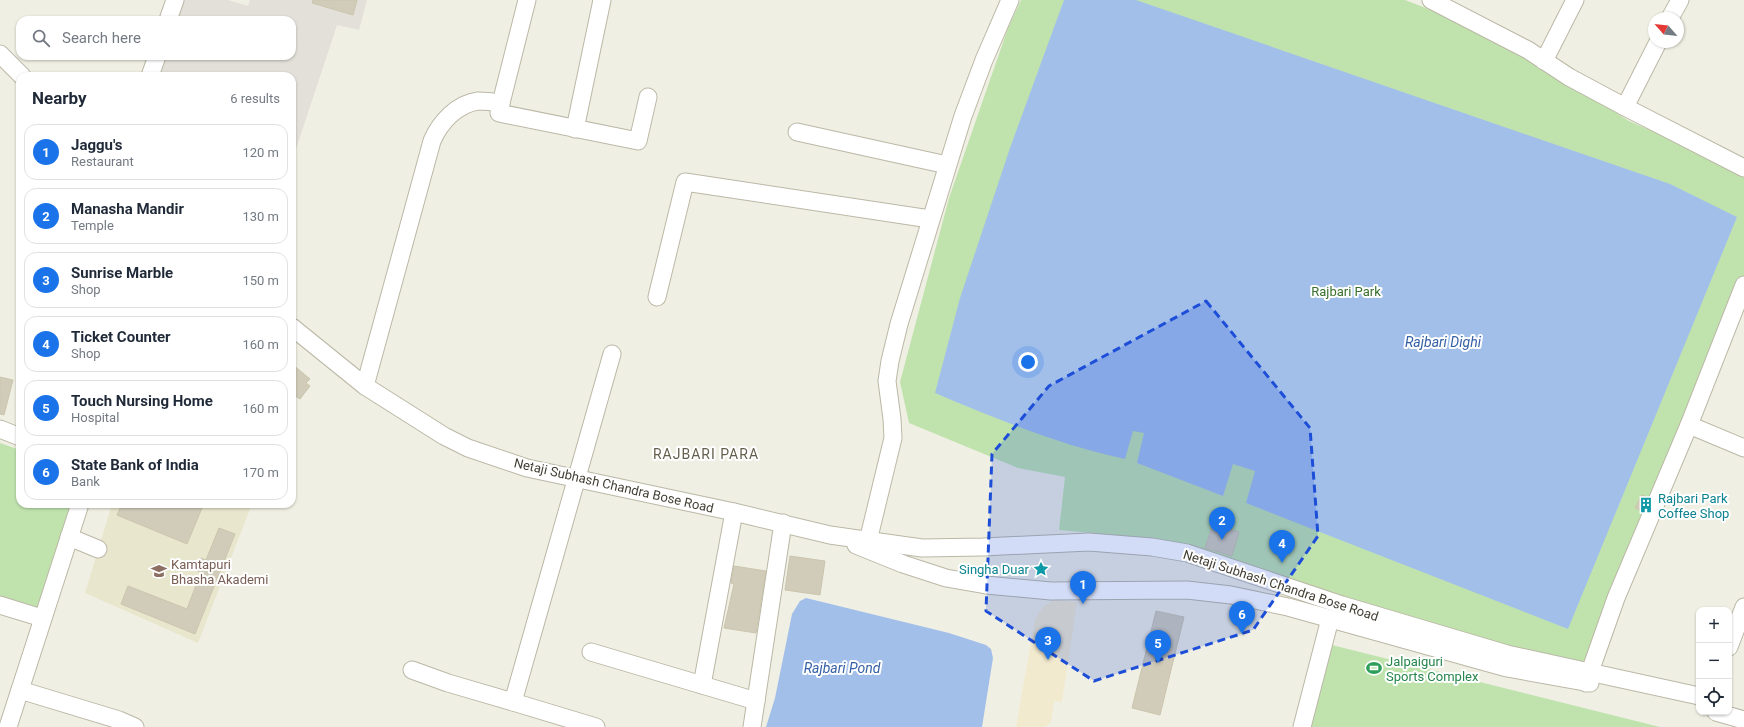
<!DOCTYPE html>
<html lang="en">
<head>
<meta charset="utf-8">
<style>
  body { margin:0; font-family:Roboto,sans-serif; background:#f6f6f7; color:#1f2937 }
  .controls { position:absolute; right:12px; bottom:12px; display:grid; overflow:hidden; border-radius:8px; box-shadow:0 1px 3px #0004 }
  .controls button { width:36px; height:36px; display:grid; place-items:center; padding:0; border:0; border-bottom:1px solid #e0e1e3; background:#fff; color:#1f2937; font:20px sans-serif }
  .compass { position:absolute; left:1648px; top:12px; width:36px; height:36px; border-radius:50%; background:#fff; box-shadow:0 1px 3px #0004; rotate:297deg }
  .you { position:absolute; left:1028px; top:362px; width:14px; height:14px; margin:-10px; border:3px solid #fff; border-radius:50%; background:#1a73e8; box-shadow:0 0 0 6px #1a73e833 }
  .badge { display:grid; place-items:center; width:26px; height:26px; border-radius:50%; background:#1a73e8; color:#fff; font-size:13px; font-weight:700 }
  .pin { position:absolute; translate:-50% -33px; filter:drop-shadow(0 1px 2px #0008) }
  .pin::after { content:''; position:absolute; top:21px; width:14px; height:12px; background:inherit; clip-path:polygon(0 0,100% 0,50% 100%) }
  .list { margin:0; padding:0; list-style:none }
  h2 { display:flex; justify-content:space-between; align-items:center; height:52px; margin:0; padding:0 16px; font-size:17px }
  h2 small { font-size:13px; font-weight:400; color:#747a83 }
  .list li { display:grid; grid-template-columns:26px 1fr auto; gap:12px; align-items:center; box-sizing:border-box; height:56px; margin:0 8px 8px; padding:0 8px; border:1px solid #e0e1e3; border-radius:12px }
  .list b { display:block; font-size:15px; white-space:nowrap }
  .list p { margin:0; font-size:13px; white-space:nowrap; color:#747a83 }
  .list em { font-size:13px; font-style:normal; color:#747a83 }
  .icon { flex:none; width:22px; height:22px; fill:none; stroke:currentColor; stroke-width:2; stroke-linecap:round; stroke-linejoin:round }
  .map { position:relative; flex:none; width:1744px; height:727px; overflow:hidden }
  .search { position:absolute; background:#fff; box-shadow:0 1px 3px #0004; left:16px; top:16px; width:280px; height:44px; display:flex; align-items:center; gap:10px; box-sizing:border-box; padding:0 14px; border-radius:12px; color:#747a83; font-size:15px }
  .panel { position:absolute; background:#fff; box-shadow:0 1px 3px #0004; left:16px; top:72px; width:280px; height:436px; border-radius:12px }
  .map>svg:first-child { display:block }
  .commercial { fill:#f2eacf }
  .industrial { fill:#e2e0d8 }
  .education { fill:#e9e6ce }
  .green { fill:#c0e3ae }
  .water { fill:#a2bfea }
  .building { fill:#d1ccb9; stroke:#cbc5ad }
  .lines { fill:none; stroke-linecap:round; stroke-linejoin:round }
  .minor-casing { stroke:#bbb8a6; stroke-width:19 }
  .minor { stroke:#fff; stroke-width:17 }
  .marked { fill:#1d4ed8; fill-opacity:0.2; stroke:#1d4ed8; stroke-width:3; stroke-dasharray:8 5; stroke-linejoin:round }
  .labels { text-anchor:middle; stroke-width:4; stroke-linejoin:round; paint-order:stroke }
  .park-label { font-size:13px; fill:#386f2c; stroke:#fff }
  .street-label { font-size:13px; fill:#423f34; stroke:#fff }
  .culture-label { font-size:13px; fill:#0d838f; stroke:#fff; text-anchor:start }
  .education-label { font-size:13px; fill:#785e54; stroke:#fff; text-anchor:start }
  .leisure-label { font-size:13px; fill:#27864d; stroke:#fff; text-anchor:start }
  .water-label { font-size:14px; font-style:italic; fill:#3560a5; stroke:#fff }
  .neighbourhood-label { font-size:14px; letter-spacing:1px; fill:#645f4c; stroke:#fff }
</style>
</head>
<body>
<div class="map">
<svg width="1744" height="727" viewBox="0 0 1744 727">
  <rect width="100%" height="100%" fill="#f0efe3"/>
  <polygon class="commercial" points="1054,600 1077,602 1062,702 1054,701 1051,722 1045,727 1016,727 1035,619 1043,607"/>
  <polygon class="industrial" points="182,0 228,0 248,6 250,0 367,0 359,30 337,25 296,149 292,148 292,76 157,76 164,56 292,56 292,20 176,20"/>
  <polygon class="education" points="112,504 252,504 198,643 85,593"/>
  <g class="green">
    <polygon points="1021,0 1405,0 1444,15 1511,46 1629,121 1698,151 1744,176 1744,280 1589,658 1582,663 1513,648 1385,614 1188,547 1113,535 1059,530 1065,477 1018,468 909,423 900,382 949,198 1008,28"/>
    <polygon points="0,443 20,450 20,504 74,504 40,612 0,598"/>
    <polygon points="1328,644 1660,727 1306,727"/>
  </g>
  <g class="water">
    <path d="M1064 0H1136L1670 184 1737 217 1568 629 1246 503 1255 471 1233 464 1223 496 1137 463 1144 433 1133 431 1125 459C1059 445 997 419 935 393L960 298 1010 148Z"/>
    <polygon points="806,598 949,633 986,645 991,649 993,658 982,727 766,727 775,698 792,614 800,601"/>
  </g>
  <g class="building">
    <polygon points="313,0 357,0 353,15 312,3"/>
    <polygon points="292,364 310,379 306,383 310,386 300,399 292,394"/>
    <polygon points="0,377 13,380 4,415 0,414"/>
    <polygon points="1642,495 1648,497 1642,511 1635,508"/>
    <polygon points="122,504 193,504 202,508 187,544 117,515"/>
    <polygon points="1213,524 1239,532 1232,556 1205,548"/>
    <polygon points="219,528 235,534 195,634 121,604 128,586 187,609 201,572 195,570 201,558 206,560"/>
    <polygon points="790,556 825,561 820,595 785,590"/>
    <polygon points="734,566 766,571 756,633 724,628 734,584 731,583"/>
    <polygon points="1156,611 1184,617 1160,715 1132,708"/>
  </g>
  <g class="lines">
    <defs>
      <g id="minor">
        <polyline points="1431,0 1528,50 1569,77 1625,107 1744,168"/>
        <polyline points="1670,18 1680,0"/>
        <polyline points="168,20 175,0"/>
        <polyline points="0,54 22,76"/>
        <polyline points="1544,61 1575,0"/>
        <polyline points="150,76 157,56"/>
        <polyline points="501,103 499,113 638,141 648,97"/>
        <polyline points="1625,107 1658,42"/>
        <polyline points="575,129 602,0"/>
        <polyline points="797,132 947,165"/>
        <polyline points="657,297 685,182 930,219"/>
        <polyline points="292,327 365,386 444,436 468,448 527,468 734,512 830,535 872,541 922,548 983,547 1089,542 1152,547 1187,553 1342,605 1507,654 1699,696"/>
        <path d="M365 386 432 141C440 122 457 104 478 101 486 101 494 102 501 103L527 0"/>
        <polyline points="1689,425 1744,448"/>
        <polyline points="0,429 20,437"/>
        <polyline points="69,537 98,549"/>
        <polyline points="868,541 893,438 892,419 887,381 890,361 899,324 963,116 984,60 1010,0"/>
        <polyline points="856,545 903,564 946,578 986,585 1051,591 1187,590 1231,595 1288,607 1507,668 1590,683"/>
        <polyline points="0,605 42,618"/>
        <polyline points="1729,647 1744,607"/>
        <polyline points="591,652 756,701"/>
        <polyline points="412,670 448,683 513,702"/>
        <polyline points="1586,683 1616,598 1689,425 1744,285"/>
        <polyline points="702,685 734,512"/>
        <polyline points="20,690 119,720 135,727"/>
        <polyline points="1716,712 1744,720"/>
        <polyline points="8,727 80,504"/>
        <polyline points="596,727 513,702 612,354"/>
        <polyline points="752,727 783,523"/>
        <polyline points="1302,727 1330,619"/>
      </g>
    </defs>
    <use href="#minor" class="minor-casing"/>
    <use href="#minor" class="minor"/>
  </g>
  <path class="marked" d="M1206 301 1310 428 1318 536 1253 630 1094 681 986 611 992 454 1049 386Z"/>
  <defs>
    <symbol id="building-bare" viewBox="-9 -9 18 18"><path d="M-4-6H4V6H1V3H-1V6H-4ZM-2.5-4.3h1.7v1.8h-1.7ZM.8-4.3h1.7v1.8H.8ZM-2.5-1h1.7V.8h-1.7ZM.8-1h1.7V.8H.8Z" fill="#0f9aa8" stroke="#fff" stroke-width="2.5" paint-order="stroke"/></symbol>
    <symbol id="sight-bare" viewBox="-9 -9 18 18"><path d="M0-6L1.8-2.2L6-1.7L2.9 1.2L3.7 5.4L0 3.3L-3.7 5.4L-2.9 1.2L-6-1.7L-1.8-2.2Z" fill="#0f9aa8" stroke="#fff" stroke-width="2.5" paint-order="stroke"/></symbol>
    <symbol id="university-bare" viewBox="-9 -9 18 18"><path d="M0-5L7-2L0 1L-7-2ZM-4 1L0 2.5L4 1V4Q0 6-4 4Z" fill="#8d6e63" stroke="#fff" stroke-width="2.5" paint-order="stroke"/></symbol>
    <symbol id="stadium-bare" viewBox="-9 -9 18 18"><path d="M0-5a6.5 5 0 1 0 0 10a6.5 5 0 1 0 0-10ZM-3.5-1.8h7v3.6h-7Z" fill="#2e9e5b" stroke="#fff" stroke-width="2.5" paint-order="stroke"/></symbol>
  </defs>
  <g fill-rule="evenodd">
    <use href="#building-bare" x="1635" y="494" width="22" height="22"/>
    <use href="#sight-bare" x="1030" y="558" width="22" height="22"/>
    <use href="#university-bare" x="148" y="560" width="22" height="22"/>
    <use href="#stadium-bare" x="1363" y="657" width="22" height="22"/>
  </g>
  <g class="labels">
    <g class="park-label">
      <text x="1346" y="296">Rajbari Park</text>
    </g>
    <g class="street-label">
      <text transform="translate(614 485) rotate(13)" y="5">Netaji Subhash Chandra Bose Road</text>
      <text transform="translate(1281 585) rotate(18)" y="5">Netaji Subhash Chandra Bose Road</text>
    </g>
    <g class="culture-label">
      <text x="1658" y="503">Rajbari Park<tspan x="1658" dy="15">Coffee Shop</tspan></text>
      <text x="1029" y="574" text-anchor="end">Singha Duar</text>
    </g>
    <g class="education-label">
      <text x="171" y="569">Kamtapuri<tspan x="171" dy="15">Bhasha Akademi</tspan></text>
    </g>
    <g class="leisure-label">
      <text x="1386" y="666">Jalpaiguri<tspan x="1386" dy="15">Sports Complex</tspan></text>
    </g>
    <g class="water-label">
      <text x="1443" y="347">Rajbari Dighi</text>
      <text x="842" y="673">Rajbari Pond</text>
    </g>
    <g class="neighbourhood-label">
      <text x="706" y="459">RAJBARI PARA</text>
    </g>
  </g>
</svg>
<div class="controls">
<button>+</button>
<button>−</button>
<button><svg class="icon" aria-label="locate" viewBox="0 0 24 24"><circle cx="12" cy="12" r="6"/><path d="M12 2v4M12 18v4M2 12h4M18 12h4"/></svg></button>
</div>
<svg class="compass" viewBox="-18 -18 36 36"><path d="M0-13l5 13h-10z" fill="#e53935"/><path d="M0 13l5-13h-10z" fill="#747a83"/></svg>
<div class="you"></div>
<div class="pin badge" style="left:1083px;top:604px">1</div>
<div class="pin badge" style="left:1222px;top:540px">2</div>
<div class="pin badge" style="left:1048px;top:660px">3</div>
<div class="pin badge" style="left:1282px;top:563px">4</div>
<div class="pin badge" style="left:1158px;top:663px">5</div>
<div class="pin badge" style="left:1242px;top:634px">6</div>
<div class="search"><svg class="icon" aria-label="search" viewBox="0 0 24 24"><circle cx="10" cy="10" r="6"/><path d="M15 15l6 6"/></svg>Search here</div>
<section class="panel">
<h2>Nearby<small>6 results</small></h2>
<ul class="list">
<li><span class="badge">1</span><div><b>Jaggu's</b><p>Restaurant</p></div><em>120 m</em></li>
<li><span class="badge">2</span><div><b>Manasha Mandir</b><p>Temple</p></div><em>130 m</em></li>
<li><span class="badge">3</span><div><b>Sunrise Marble</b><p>Shop</p></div><em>150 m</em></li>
<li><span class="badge">4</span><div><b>Ticket Counter</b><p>Shop</p></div><em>160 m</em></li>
<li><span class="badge">5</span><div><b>Touch Nursing Home</b><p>Hospital</p></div><em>160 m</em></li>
<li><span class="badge">6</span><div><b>State Bank of India</b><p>Bank</p></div><em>170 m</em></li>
</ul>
</section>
</div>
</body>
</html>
